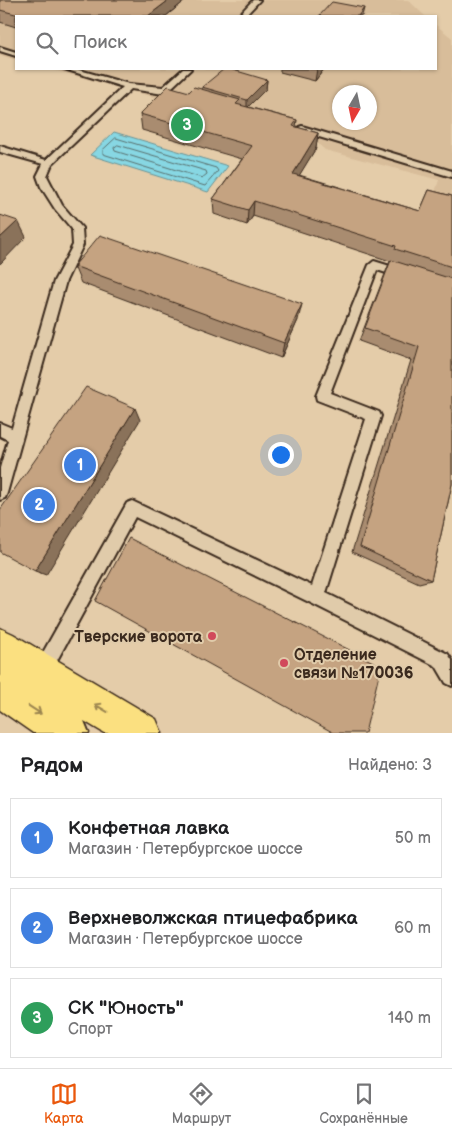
<!DOCTYPE html>
<html lang="ru">
<head>
<meta charset="utf-8">
<style>
  body { margin:0; font-family:"Balsamiq Sans",sans-serif; background:#f2f2f2; color:#202124 }
  .compass { position:absolute; left:332px; top:85px; width:45px; height:45px; border-radius:50%; background:#fff; box-shadow:0 1px 4px #0004; rotate:189deg }
  .you { position:absolute; left:280px; top:454px; width:18px; height:18px; margin:-12px; border:4px solid #fff; border-radius:50%; background:#1a73e8; box-shadow:0 0 0 8px #1a73e833 }
  .badge { display:grid; place-items:center; width:32px; height:32px; border-radius:50%; background:#ea580c; color:#fff; font-size:16px; font-weight:700 }
  .pin { position:absolute; translate:-50% -50%; border:2px solid #fff; box-shadow:0 1px 5px #0006 }
  .list { margin:0; padding:0; list-style:none }
  h2 { display:flex; justify-content:space-between; align-items:center; height:65px; margin:0; padding:0 20px; font-size:21px }
  h2 small { font-size:16px; font-weight:400; color:#757577 }
  .list li { display:grid; grid-template-columns:32px 1fr auto; gap:15px; align-items:center; box-sizing:border-box; height:80px; margin:0 10px 10px; padding:0 10px; border:1px solid #e0e0e0; border-radius:0px }
  .list b { display:block; font-size:19px; white-space:nowrap }
  .list p { margin:0; font-size:16px; white-space:nowrap; color:#757577 }
  .list em { font-size:16px; font-style:normal; color:#757577 }
  .icon { flex:none; width:28px; height:28px; fill:none; stroke:currentColor; stroke-width:2; stroke-linecap:round; stroke-linejoin:round }
  .map { position:relative; flex:none; width:452px; height:733px; overflow:hidden }
  .search { position:absolute; background:#fff; box-shadow:0 1px 4px #0004; left:15px; right:15px; top:15px; height:55px; display:flex; align-items:center; gap:12px; box-sizing:border-box; padding:0 18px; border-radius:0px; color:#757577; font-size:19px }
  .sheet { height:335px; background:#fff }
  nav { display:flex; justify-content:space-around; align-items:center; box-sizing:border-box; height:70px; border-top:1px solid #e0e0e0; background:#fff; font-size:14px; color:#757577 }
  nav a { display:grid; justify-items:center; gap:2px }
  nav .on { color:#ea580c }
  .map>svg:first-child { display:block }
  .built { fill:#d8bd9a; fill-rule:evenodd }
  .water { fill:#87d7e3; stroke:#699294 }
  .lines { fill:none; stroke-linecap:round; stroke-linejoin:round }
  .shore { stroke:#596f6d; stroke-width:1 }
  .lane-casing { stroke:#3b2a1e; stroke-width:4 }
  .primary-casing { stroke:#3b2a1e; stroke-width:3 }
  .lane { fill:#e0cbaa; fill-rule:evenodd }
  .primary { fill:#fbe080; fill-rule:evenodd }
  .wall { fill:#a98c6f; stroke:#3b2a1e }
  .shaded-wall { fill:#8a725a; stroke:#3b2a1e }
  .building { fill:#c5a381; stroke:#3b2a1e }
  .oneway { stroke:#9b854f }
  .poi-dot { fill:#d1495b; stroke:#e0cbaa; stroke-width:2 }
  .labels { text-anchor:middle; stroke-width:4; stroke-linejoin:round; paint-order:stroke }
  .near-poi-label { font-size:16px; font-weight:bold; fill:#3b2a1e; stroke:#e0cbaa; text-anchor:end }
</style>
</head>
<body>
<div class="map">
<svg width="452" height="733" viewBox="0 0 452 733">
  <rect width="100%" height="100%" fill="#e4cca9"/>
  <filter id="ink" filterUnits="userSpaceOnUse"><feTurbulence type="fractalNoise" baseFrequency=".02" numOctaves="2"/><feDisplacementMap in="SourceGraphic" scale="10" xChannelSelector="R" yChannelSelector="G"/><feConvolveMatrix kernelMatrix="1 2 1 2 8 2 1 2 1" color-interpolation-filters="sRGB"/></filter>
  <g filter="url(#ink)">
    <g class="built">
      <polygon points="0,0 408,0 425,16 16,16 16,60 0,55"/>
      <path d="M436 25 452 38V214L430 207 439 180 325 150 315 141 50 69H436ZM340 92H370V122H340Z"/>
    </g>
    <polygon class="water" points="114,132 228,166 208,192 90,155"/>
    <g class="lines">
      <g class="shore">
        <polygon points="116,138 216,168 218,171 205,186 103,154 103,150"/>
        <polygon points="118,145 206,171 207,174 202,178 115,151 114,148"/>
      </g>
      <defs>
        <g id="lane">
          <polygon points="253,0 260,0 245,16 238,16"/>
          <polygon points="0,47 16,52 16,56 0,51"/>
          <polygon points="64,69 76,69 129,84 163,87 183,69 191,69 170,89 183,93 183,97 131,89 52,164 47,176 62,205 82,228 83,245 66,281 7,493 5,498 0,500 0,468 8,440 0,436 0,423 12,428 54,281 73,245 72,229 55,209 41,187 37,176 43,164 0,152 0,146 46,160 123,87"/>
          <polygon points="302,126 452,171 452,177 299,131 299,127"/>
          <polygon points="374,261 406,271 407,274 402,278 377,270 330,393 379,412 381,416 326,593 448,654 452,660 452,686 446,683 436,666 311,603 135,517 48,677 42,680 36,677 33,671 36,665 127,503 132,501 312,586 366,419 317,400 316,396 369,265"/>
        </g>
        <polygon id="primary" points="0,628 13,634 156,719 162,733 104,733 84,721 89,733 33,733 0,710"/>
      </defs>
      <use href="#lane" class="lane-casing"/>
      <use href="#primary" class="primary-casing"/>
      <use href="#lane" class="lane"/>
      <use href="#primary" class="primary"/>
    </g>
    <g class="wall">
      <polygon points="0,0 186,0 166,16 16,16 16,27 0,22"/>
      <polygon points="280,69 324,69 315,81 280,72"/>
      <polygon points="267,80 266,89 248,107 297,120 296,127 318,133 316,148 299,175 420,211 429,190 452,196 452,484 431,580 419,583 352,552 411,360 359,341 390,261 253,216 247,225 214,214 213,199 242,159 142,130 140,114 189,92 202,89 202,87"/>
      <polygon points="74,266 298,320 281,358 81,283"/>
    </g>
    <g class="shaded-wall">
      <polygon points="169,0 186,0 166,16 148,16"/>
      <polygon points="364,8 362,16 358,16"/>
      <polygon points="317,69 324,69 315,81"/>
      <polygon points="267,80 266,89 247,108 247,100"/>
      <polygon points="318,133 316,148 291,189 293,174"/>
      <polygon points="254,201 253,216 247,225 248,210"/>
      <polygon points="18,221 26,237 0,264 0,238"/>
      <polygon points="302,304 298,320 281,358 284,343"/>
      <polygon points="135,408 140,420 46,575 35,571"/>
    </g>
    <g class="building">
      <polygon points="0,0 169,0 148,16 23,16 0,10"/>
      <polygon points="332,2 364,8 358,16 319,16"/>
      <polygon points="224,69 230,69 267,80 247,100 202,87"/>
      <polygon points="168,86 189,92 194,87 240,100 236,104 297,120 293,126 318,133 293,174 420,211 429,190 452,196 452,267 395,249 396,246 254,201 248,210 213,199 252,146 140,114"/>
      <polygon points="0,215 18,221 0,238"/>
      <polygon points="100,235 302,304 284,343 74,266"/>
      <polygon points="391,260 452,279 452,484 431,580 360,547 419,347 365,328"/>
      <polygon points="86,387 135,408 35,571 0,552 0,510"/>
      <polygon points="129,538 381,666 365,733 334,733 95,601"/>
    </g>
    <defs><path id="oneway-shaft" d="M-6 0H5M1.5-3L5.5 0L1.5 3" fill="none" stroke-width="1.6" stroke-linecap="round" stroke-linejoin="round" transform="scale(1.25)"/></defs>
    <g class="oneway">
      <use href="#oneway-shaft" transform="translate(101 708) rotate(-149)"/>
      <use href="#oneway-shaft" transform="translate(35 710) rotate(33)"/>
    </g>
  </g>
  <g class="poi-dot">
    <circle cx="212" cy="636" r="5"/>
    <circle cx="284" cy="663" r="5"/>
  </g>
  <g class="labels">
    <g class="near-poi-label">
      <text x="202" y="642">Тверские ворота</text>
      <text x="294" y="660" text-anchor="start">Отделение<tspan x="294" dy="18">связи №170036</tspan></text>
    </g>
  </g>
</svg>
<svg class="compass" viewBox="-18 -18 36 36"><path d="M0-13l5 13h-10z" fill="#e53935"/><path d="M0 13l5-13h-10z" fill="#757577"/></svg>
<div class="you"></div>
<div class="pin badge" style="left:80px;top:465px;background:#3f7fe0">1</div>
<div class="pin badge" style="left:39px;top:505px;background:#3f7fe0">2</div>
<div class="pin badge" style="left:187px;top:125px;background:#2e9e5b">3</div>
<div class="search"><svg class="icon" aria-label="search" viewBox="0 0 24 24"><circle cx="10" cy="10" r="6"/><path d="M15 15l6 6"/></svg>Поиск</div>
</div>
<section class="sheet">
<h2>Рядом<small>Найдено: 3</small></h2>
<ul class="list">
<li><span class="badge" style="background:#3f7fe0">1</span><div><b>Конфетная лавка</b><p>Магазин · Петербургское шоссе</p></div><em>50 m</em></li>
<li><span class="badge" style="background:#3f7fe0">2</span><div><b>Верхневолжская птицефабрика</b><p>Магазин · Петербургское шоссе</p></div><em>60 m</em></li>
<li><span class="badge" style="background:#2e9e5b">3</span><div><b>СК &quot;Юность&quot;</b><p>Спорт</p></div><em>140 m</em></li>
</ul>
</section>
<nav>
<a class="on"><svg class="icon" aria-label="map" viewBox="0 0 24 24"><path d="M3 6l6-2 6 2 6-2v14l-6 2-6-2-6 2zM9 4v14M15 6v14"/></svg>Карта</a>
<a><svg class="icon" aria-label="directions" viewBox="0 0 24 24"><path d="M12 3l9 9-9 9-9-9zM9 14v-3h6M13 9l2 2-2 2"/></svg>Маршрут</a>
<a><svg class="icon" aria-label="saved" viewBox="0 0 24 24"><path d="M7 4h10v16l-5-4-5 4z"/></svg>Сохранённые</a>
</nav>
</body>
</html>
